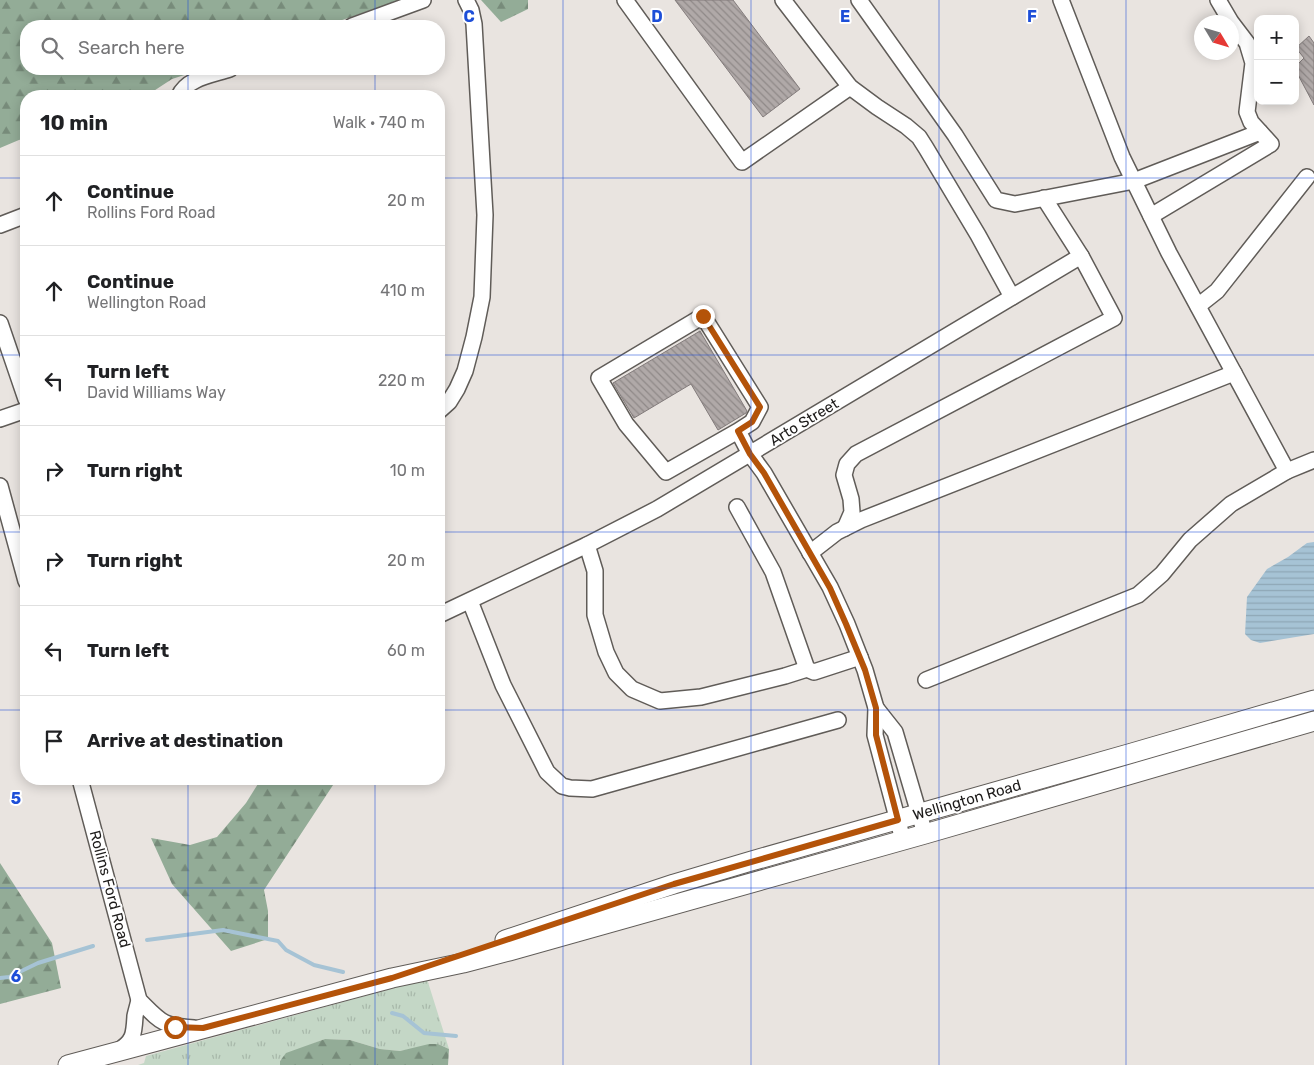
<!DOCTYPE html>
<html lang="en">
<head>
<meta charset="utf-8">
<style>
  body { margin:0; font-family:Rubik,sans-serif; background:#f6f6f6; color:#202124 }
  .controls { position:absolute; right:15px; top:15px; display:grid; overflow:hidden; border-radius:10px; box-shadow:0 2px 12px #0003 }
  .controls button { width:45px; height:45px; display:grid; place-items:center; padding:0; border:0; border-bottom:1px solid #e0e0e0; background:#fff; color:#202124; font:25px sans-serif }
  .compass { position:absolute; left:1194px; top:15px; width:45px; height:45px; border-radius:50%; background:#fff; box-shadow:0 2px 12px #0003; rotate:128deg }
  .stop { position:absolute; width:15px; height:15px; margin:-11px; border:4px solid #b45309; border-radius:50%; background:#fff }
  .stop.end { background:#b45309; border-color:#fff; box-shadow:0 1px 5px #0008 }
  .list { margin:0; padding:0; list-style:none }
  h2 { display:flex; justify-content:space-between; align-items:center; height:65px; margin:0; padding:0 20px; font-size:21px }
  h2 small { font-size:16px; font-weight:400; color:#757577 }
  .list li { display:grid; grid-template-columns:32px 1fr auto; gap:15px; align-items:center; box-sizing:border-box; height:90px; padding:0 20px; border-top:1px solid #e0e0e0 }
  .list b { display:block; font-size:19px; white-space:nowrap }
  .list p { margin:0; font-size:16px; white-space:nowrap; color:#757577 }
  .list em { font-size:16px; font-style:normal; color:#757577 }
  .icon { flex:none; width:28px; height:28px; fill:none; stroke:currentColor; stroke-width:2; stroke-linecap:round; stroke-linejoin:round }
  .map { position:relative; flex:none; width:1314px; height:1065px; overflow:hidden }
  .search { position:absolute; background:#fff; box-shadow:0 2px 12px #0003; left:20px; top:20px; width:425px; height:55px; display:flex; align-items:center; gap:12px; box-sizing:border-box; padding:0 18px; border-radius:20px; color:#757577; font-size:19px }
  .panel { position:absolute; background:#fff; box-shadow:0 2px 12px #0003; left:20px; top:90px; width:425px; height:695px; border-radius:20px }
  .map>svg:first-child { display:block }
  .grass { fill:url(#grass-tufts) }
  .forest { fill:url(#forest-firs) }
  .water { fill:url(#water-rules) }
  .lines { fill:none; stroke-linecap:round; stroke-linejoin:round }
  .stream { stroke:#a6c3d5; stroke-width:4 }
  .building { fill:url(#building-back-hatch); stroke:#827b7b }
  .minor-casing { stroke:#605c58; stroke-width:18 }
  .major-casing { stroke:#605c58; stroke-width:21 }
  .minor { stroke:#fff; stroke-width:15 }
  .major { stroke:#fff; stroke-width:19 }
  .route { stroke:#b45309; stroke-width:6 }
  .grid { fill:none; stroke:#1d4ed8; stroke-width:1; stroke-opacity:0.55 }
  .labels { text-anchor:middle; stroke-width:4; stroke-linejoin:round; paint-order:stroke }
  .street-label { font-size:15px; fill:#1d1b1a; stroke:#fff }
  .grid-label { font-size:16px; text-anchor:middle; font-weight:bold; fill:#1d4ed8; stroke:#fff; stroke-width:4; stroke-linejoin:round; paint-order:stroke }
</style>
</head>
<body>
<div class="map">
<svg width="1314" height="1065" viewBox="0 0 1314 1065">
  <defs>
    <pattern id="grass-tufts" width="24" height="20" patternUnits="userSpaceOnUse" patternTransform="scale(1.25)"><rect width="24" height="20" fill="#c4d7c6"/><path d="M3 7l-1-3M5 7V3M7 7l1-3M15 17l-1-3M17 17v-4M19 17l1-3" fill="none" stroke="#a8b8aa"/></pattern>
    <pattern id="forest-firs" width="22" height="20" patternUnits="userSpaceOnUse" patternTransform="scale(1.25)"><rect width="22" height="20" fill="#93ac97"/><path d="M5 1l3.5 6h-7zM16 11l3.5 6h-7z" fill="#778b7a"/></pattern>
    <pattern id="water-rules" width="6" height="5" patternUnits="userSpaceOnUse" patternTransform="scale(1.25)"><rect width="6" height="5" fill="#a6c3d5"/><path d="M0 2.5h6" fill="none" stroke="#8ea7b6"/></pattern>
    <pattern id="building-back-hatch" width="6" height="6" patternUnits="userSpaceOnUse" patternTransform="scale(1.25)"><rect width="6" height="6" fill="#b0a9a8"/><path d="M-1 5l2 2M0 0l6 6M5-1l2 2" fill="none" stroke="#8f8988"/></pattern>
  </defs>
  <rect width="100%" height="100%" fill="#e9e4e0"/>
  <polygon class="grass" points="427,979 449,1049 438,1044 400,1051 380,1049 350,1040 325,1039 297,1050 280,1060 280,1065 138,1065 144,1063 146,1056"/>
  <g class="forest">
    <polygon points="0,0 400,0 325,26 26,26 26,69 203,69 172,79 146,96 26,96 26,137 0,148"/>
    <polygon points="481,0 528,0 528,9 501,22"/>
    <polygon points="261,779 337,779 264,890 268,911 268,939 231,951 172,884 151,838 190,845 217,837 246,803"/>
    <polygon points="0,863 52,943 61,988 0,1004"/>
    <polygon points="325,1039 350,1040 380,1049 400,1051 429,1044 438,1044 449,1049 448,1065 280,1065 280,1061 286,1053"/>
  </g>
  <polygon class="water" points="1314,542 1314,634 1260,643 1251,640 1245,634 1247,597 1267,569 1288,557 1307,543"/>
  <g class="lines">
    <g class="stream">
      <polyline points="147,940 223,930 278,941 286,950 314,965 343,972"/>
      <polyline points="0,978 9,977 38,963 93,946"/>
      <polyline points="392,1013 403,1016 424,1033 456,1036"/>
    </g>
  </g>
  <g class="building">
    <polygon points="675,0 733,0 800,89 763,117"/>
    <polygon points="1309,36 1314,43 1314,105 1295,69 1295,67 1304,58 1296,48"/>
    <polygon points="700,331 747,411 746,413 718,430 691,384 634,418 613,383"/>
  </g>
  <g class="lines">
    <defs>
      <g id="minor">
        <polyline points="625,0 742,162 850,87"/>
        <polyline points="783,0 850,87 877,107 906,126 919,137 926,148 978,235 1012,297"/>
        <polyline points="859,0 955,135 996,200 1015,204 1134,181 1260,132"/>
        <polyline points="1061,0 1122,157 1169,253 1287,471 1314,460"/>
        <polyline points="352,26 423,0"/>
        <path d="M179 96C187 78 212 75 230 69"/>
        <polyline points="1151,216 1271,144 1251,122 1247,112 1253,63 1247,43 1231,22 1218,0"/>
        <polyline points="0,225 26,215"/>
        <polyline points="1198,306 1217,291 1307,177"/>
        <polyline points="0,323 26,399"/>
        <polyline points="439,411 449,402 457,389 465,371 474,337 482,297 485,215 474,24 471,10 466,0"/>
        <polyline points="0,419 26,410"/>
        <polyline points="738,431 752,422 760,407 703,316 599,378 626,424 666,472 738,431 750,454 764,473 830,587 847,624 865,670 876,708 875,735 903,840"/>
        <polyline points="0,486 26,581"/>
        <polyline points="737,507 773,572 807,669 814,672 860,657"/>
        <polyline points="845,528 852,512 851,499 844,475 847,464 856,454 1114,318 1081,256 1044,198"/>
        <polyline points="587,545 595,571 595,615 606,652 616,673 632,689 660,701 701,697 785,676 807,669"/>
        <polyline points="810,553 837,532 861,520 1234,373"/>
        <polyline points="470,601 503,685 547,772 562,786 570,788 592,789 838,720"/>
        <polyline points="439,615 587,545 657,509 1081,256"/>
        <polyline points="926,680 1138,595 1162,574 1190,540 1231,504 1287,471"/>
        <polyline points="876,708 895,732 925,834"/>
        <path d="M80 779 139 1000C161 1022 162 1026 194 1028"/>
        <path d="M118 1051C134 1041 134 1034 135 1016 136 1011 138 1005 139 1000"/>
      </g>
      <g id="major">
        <polyline points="505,940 674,884 748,862 1132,753 1314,700"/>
        <polyline points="68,1065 392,978 463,963 509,951 925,834 1314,721"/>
      </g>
    </defs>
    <use href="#minor" class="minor-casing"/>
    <use href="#major" class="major-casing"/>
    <use href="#minor" class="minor"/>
    <use href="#major" class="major"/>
  </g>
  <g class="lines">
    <polyline class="route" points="175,1027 203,1028 392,978 674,884 898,820 876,735 876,708 865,670 846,624 830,588 764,473 750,454 738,431 752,422 760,407 703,316"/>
  </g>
  <path class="grid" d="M188 0V26M375 0V26M563 0V1065M751 0V1065M939 0V1065M1126 0V1065M188 69V96M375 69V96M0 178H26M439 178H1314M0 355H26M439 355H1314M0 532H26M439 532H1314M0 710H26M439 710H1314M188 779V1065M375 779V1065M0 888H1314"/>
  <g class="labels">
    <g class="street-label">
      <text transform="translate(804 422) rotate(-31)" y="5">Arto Street</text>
      <text transform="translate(967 800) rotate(-16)" y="5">Wellington Road</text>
      <text transform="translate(110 889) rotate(75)" y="5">Rollins Ford Road</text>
    </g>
  </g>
  <g class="grid-label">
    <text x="469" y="22">C</text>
    <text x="657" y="22">D</text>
    <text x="845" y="22">E</text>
    <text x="1032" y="22">F</text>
    <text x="16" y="804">5</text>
    <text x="16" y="982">6</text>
  </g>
</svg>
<div class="controls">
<button>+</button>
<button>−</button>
</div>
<svg class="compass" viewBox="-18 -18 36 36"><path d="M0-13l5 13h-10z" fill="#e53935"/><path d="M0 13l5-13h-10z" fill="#757577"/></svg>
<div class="stop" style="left:175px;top:1027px"></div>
<div class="stop end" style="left:703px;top:316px"></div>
<div class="search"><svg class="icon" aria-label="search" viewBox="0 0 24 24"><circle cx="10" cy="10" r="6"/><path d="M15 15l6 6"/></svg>Search here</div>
<section class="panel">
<h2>10 min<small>Walk · 740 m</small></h2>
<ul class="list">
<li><svg class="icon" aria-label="ahead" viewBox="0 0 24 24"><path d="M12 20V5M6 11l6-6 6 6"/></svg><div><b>Continue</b><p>Rollins Ford Road</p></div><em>20 m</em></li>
<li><svg class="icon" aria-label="ahead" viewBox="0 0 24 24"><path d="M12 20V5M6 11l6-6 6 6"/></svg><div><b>Continue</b><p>Wellington Road</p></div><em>410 m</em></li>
<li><svg class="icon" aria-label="left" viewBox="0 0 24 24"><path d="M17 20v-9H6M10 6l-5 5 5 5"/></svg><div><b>Turn left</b><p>David Williams Way</p></div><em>220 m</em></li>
<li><svg class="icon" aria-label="right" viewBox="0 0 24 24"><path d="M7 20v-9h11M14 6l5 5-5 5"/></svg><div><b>Turn right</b></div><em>10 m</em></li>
<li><svg class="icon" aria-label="right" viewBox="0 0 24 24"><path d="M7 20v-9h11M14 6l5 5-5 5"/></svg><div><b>Turn right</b></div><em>20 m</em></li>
<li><svg class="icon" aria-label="left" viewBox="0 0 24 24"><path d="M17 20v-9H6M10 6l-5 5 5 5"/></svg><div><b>Turn left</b></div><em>60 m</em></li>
<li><svg class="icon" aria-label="arrive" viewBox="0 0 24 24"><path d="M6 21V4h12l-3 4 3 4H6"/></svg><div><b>Arrive at destination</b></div></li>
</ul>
</section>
</div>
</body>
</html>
